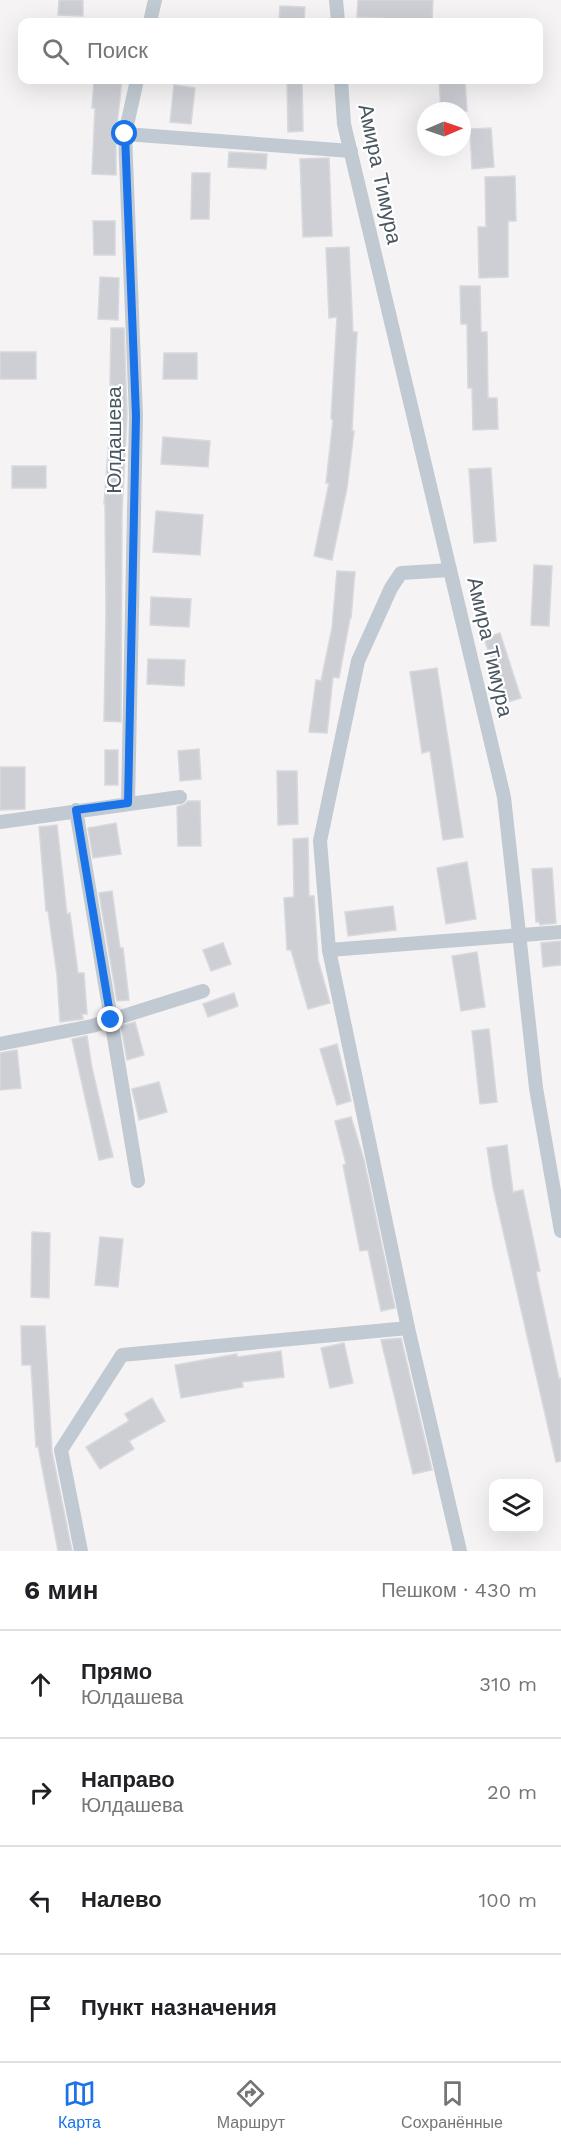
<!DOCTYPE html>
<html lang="ru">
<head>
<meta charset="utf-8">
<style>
  body { margin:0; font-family:"Work Sans",sans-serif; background:#f2f2f2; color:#202124 }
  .controls { position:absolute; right:18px; bottom:18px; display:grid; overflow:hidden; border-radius:12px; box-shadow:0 6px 24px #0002 }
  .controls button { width:54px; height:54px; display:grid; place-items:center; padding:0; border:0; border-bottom:2px solid #e0e0e0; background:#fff; color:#202124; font:30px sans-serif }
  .compass { position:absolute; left:417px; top:102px; width:54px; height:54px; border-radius:50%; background:#fff; box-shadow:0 6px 24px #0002; rotate:88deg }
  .stop { position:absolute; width:18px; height:18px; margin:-14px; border:4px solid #1a73e8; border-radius:50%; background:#fff }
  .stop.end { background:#1a73e8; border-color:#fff; box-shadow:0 2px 6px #0008 }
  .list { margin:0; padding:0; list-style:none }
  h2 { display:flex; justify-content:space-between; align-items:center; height:78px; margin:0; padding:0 24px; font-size:26px }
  h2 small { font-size:20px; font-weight:400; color:#757577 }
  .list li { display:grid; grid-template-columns:39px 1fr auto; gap:18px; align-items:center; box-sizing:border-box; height:108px; padding:0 24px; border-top:2px solid #e0e0e0 }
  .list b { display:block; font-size:22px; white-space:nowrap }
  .list p { margin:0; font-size:20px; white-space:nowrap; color:#757577 }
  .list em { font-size:20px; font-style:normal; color:#757577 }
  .icon { flex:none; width:33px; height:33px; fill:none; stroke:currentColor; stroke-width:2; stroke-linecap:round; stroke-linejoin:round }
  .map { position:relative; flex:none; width:561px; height:1551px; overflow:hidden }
  .search { position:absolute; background:#fff; box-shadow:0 6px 24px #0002; left:18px; right:18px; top:18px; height:66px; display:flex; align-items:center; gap:15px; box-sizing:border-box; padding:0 21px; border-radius:12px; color:#757577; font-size:22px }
  .sheet { height:510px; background:#fff }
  nav { display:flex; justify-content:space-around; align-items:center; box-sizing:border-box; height:84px; border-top:2px solid #e0e0e0; background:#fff; font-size:16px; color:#757577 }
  nav a { display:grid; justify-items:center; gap:3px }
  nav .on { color:#1a73e8 }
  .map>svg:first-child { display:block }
  .building { fill:#cdcfd5; stroke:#d7d9de; stroke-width:1.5 }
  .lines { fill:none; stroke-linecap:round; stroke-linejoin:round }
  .street { stroke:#c1cad2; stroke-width:14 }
  .route { stroke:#1a73e8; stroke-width:8 }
  .labels { text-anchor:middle; stroke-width:4.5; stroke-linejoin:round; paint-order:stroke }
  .street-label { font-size:21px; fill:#4a5661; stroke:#fff }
</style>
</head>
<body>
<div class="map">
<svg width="561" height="1551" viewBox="0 0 561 1551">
  <rect width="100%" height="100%" fill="#f5f3f3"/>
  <g class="building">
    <polygon points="59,0 83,0 83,16 58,15"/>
    <polygon points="358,0 433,0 432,21 357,17"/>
    <polygon points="280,6 305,7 304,22 279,22"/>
    <polygon points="94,80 122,80 116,134 116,175 92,174 95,108 92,108"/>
    <polygon points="287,80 302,80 303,131 288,132"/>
    <polygon points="439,80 465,80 467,111 441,111"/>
    <polygon points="174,85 195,88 191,124 170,122"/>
    <polygon points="491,128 494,167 472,169 470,129"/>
    <polygon points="229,152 267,154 266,169 228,167"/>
    <polygon points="329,158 332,236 303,237 300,159"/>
    <polygon points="192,173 210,173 209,219 191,219"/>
    <polygon points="515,176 516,221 508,221 508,277 479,278 478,227 486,227 485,177"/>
    <polygon points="93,221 115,221 115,255 94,255"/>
    <polygon points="349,247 353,332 357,332 352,431 354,431 347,488 332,560 314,556 329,483 326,483 333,420 331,419 337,317 329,318 326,248"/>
    <polygon points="100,277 119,278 118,320 98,319"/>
    <polygon points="460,286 480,286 481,332 487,332 488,398 497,398 498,429 473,430 472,388 468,388 467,324 461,324"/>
    <polygon points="111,328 124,328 127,414 122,510 121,722 104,721 106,613 105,504 104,504 113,385 110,385"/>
    <rect x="0" y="352" width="36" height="27"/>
    <polygon points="164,353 197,353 197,379 163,379"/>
    <polygon points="163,437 210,441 208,467 161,464"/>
    <rect x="12" y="466" width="34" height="22"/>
    <polygon points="491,468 496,541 474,543 469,469"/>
    <polygon points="156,511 203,515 200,555 153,552"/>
    <polygon points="534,565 552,566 549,626 531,625"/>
    <polygon points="337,571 355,572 351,618 350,618 339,678 333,677 327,733 309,732 316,680 321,681 332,628"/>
    <polygon points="151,597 191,599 189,627 150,625"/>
    <polygon points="500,633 521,698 505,703 484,638"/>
    <polygon points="148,659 185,660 184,686 147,684"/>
    <polygon points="437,668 463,837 443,840 430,751 422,753 410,672"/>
    <polygon points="199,749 201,779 180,781 178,751"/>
    <rect x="105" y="750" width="13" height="35"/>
    <polygon points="0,767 25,767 25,809 0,810"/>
    <polygon points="277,771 297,771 298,824 278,825"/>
    <polygon points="188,801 200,801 201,846 178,846 177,807 185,804"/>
    <polygon points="116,823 121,854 93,858 88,828"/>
    <polygon points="57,825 67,914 70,913 78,973 84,973 87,1014 82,1014 83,1019 60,1022 57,975 48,911 46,911 39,827"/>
    <polygon points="308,838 309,896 314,896 318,960 330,1003 308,1009 291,950 287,950 284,898 294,897 293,839"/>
    <polygon points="467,862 476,919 446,924 437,868"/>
    <polygon points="552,868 556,923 540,925 539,922 536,922 532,869"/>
    <polygon points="112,891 120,948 123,948 129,1000 117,1001 99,893"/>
    <polygon points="393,906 396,930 348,936 345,912"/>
    <polygon points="561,941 561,965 543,967 541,943"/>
    <polygon points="223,943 231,964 211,971 203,950"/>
    <polygon points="477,952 485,1007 461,1011 452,956"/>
    <polygon points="234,993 238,1006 208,1017 203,1004"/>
    <polygon points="135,1022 144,1055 127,1060 121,1026"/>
    <polygon points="489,1029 497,1102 480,1104 472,1031"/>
    <polygon points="87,1036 92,1068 113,1157 99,1160 72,1039"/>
    <polygon points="337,1044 351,1101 337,1105 320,1049"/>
    <polygon points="17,1050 21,1088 0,1090 0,1053"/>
    <polygon points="159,1082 167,1112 139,1120 132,1089"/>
    <polygon points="351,1117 364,1160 395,1308 381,1311 368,1250 360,1251 343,1165 346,1164 335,1121"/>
    <polygon points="507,1145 513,1192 523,1190 540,1271 536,1272 559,1379 561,1378 561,1461 556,1462 493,1187 487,1148"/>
    <polygon points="32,1232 50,1233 49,1298 31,1297"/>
    <polygon points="100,1237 123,1239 118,1287 95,1285"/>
    <polygon points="21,1326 45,1326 52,1452 72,1551 58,1551 38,1446 36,1447 31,1365 22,1365"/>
    <polygon points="401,1338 432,1470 413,1474 381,1340"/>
    <polygon points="344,1343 353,1383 330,1388 321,1348"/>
    <polygon points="281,1351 284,1377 242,1382 243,1387 181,1398 175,1365 237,1354 237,1357"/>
    <polygon points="152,1398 165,1421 129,1441 134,1449 100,1469 86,1447 129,1421 125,1414"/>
  </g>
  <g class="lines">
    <g class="street">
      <polyline points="336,0 338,22"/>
      <polyline points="150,22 155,0"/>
      <polyline points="341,80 344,124 504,797 536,1088 561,1231"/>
      <polyline points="125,134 351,151"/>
      <polyline points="450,570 401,573 391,588 358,661 320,841 329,950 408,1328 460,1551"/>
      <polyline points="128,803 136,416 125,134 137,80"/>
      <polyline points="76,810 138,1181"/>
      <polyline points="0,822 180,797"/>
      <polyline points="329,950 561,932"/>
      <polyline points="0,1044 92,1026 203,991"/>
      <polyline points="81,1551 61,1450 122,1355 408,1328"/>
    </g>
  </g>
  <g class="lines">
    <polyline class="route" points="111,1020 76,810 128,803 136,416 125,134"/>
  </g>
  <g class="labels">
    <g class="street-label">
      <text transform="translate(380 174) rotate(78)" y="7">Амира Тимура</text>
      <text transform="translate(114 440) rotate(-90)" y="7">Юлдашева</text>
      <text transform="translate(490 647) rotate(77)" y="7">Амира Тимура</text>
    </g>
  </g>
</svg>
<div class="controls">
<button><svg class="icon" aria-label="layers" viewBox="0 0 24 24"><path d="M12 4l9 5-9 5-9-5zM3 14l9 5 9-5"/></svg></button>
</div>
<svg class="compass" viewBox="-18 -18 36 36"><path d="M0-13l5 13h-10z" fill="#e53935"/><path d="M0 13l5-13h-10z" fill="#757577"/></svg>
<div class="stop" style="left:125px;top:134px"></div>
<div class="stop end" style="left:111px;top:1020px"></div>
<div class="search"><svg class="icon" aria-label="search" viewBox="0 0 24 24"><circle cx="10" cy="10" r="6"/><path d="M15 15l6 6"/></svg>Поиск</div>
</div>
<section class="sheet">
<h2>6 мин<small>Пешком · 430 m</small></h2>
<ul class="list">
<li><svg class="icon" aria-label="ahead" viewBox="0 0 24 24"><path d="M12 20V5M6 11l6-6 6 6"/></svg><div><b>Прямо</b><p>Юлдашева</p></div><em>310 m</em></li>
<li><svg class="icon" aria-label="right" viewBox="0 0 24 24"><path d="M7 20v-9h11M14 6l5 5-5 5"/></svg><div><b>Направо</b><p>Юлдашева</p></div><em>20 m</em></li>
<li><svg class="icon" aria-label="left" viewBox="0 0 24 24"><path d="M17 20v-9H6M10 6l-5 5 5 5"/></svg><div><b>Налево</b></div><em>100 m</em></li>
<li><svg class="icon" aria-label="arrive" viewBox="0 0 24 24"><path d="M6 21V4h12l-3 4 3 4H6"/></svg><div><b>Пункт назначения</b></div></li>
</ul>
</section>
<nav>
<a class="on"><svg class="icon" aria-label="map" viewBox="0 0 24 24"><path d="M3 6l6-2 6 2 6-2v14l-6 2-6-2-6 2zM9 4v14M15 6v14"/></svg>Карта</a>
<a><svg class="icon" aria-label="directions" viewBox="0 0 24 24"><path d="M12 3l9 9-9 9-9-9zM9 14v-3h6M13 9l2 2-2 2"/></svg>Маршрут</a>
<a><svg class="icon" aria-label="saved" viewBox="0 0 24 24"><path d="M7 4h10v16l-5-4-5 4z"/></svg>Сохранённые</a>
</nav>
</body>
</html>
